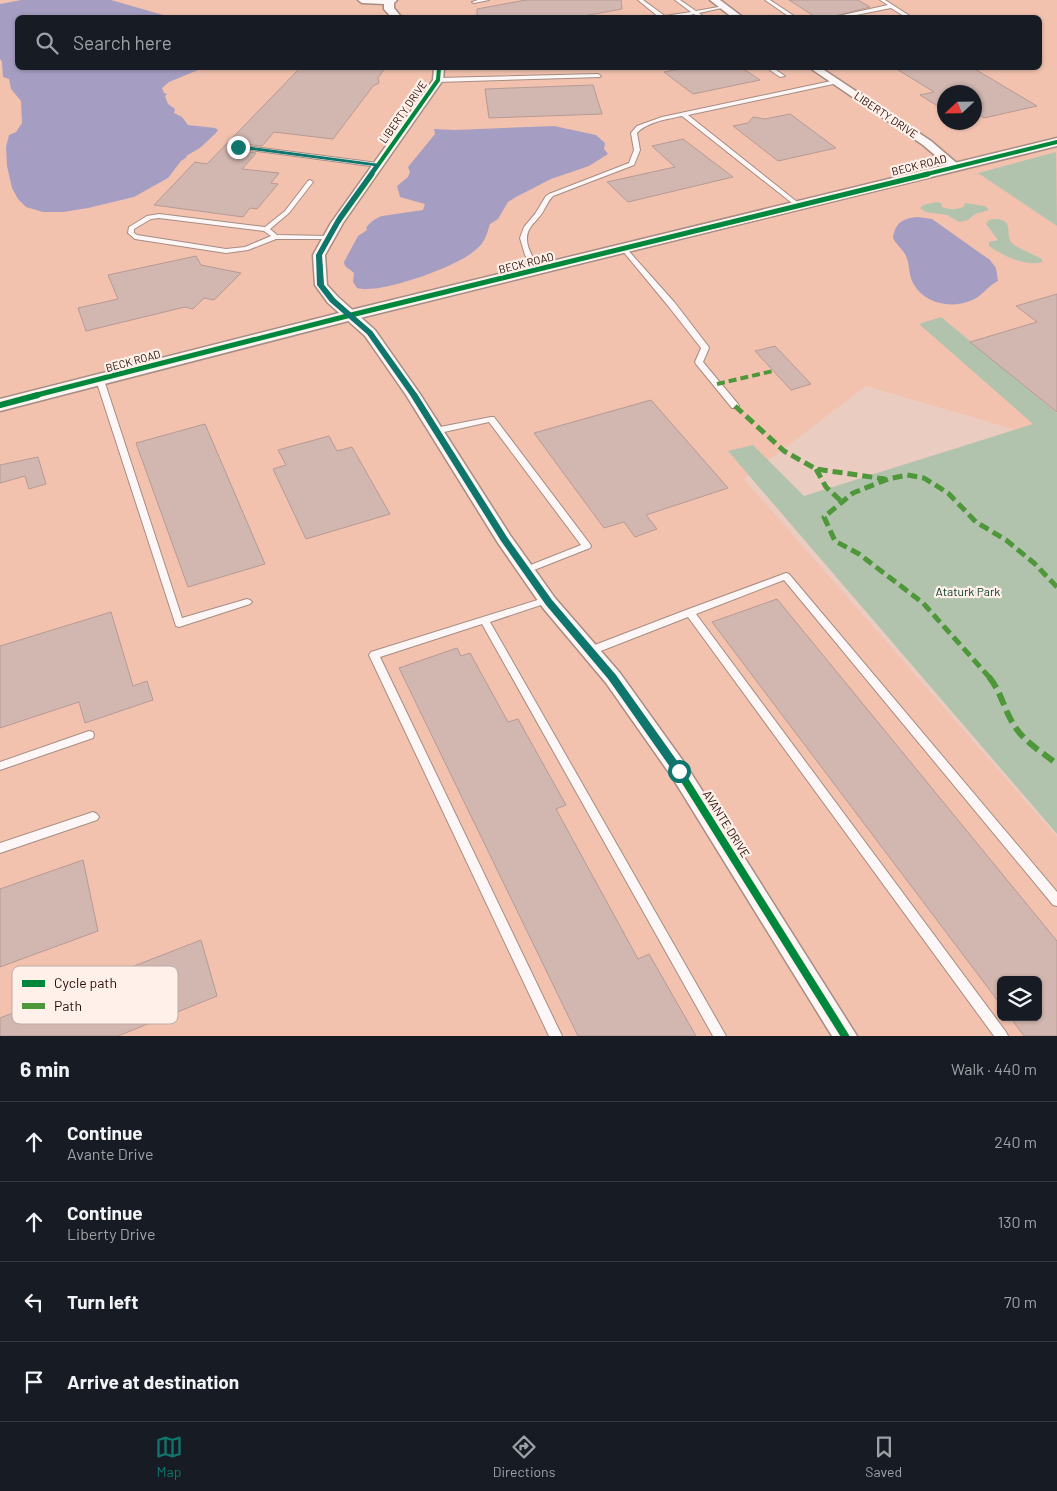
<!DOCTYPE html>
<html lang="en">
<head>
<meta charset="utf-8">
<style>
  body { margin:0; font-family:Barlow,sans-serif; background:#242831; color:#f1f3f6 }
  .controls { position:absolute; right:15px; bottom:15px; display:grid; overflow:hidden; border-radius:8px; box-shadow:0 1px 4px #0004 }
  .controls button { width:45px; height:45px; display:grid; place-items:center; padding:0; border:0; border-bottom:1px solid #363941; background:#171b24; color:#f1f3f6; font:25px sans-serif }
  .compass { position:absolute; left:937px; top:85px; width:45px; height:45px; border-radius:50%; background:#171b24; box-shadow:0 1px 4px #0004; rotate:248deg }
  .stop { position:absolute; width:15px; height:15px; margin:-11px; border:4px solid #0f766e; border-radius:50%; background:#fff }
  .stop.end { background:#0f766e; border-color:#fff; box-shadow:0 1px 5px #0008 }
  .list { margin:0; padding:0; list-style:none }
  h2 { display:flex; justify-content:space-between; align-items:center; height:65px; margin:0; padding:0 20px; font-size:21px }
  h2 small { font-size:16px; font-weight:400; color:#9ea1a6 }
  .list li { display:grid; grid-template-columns:32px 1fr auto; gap:15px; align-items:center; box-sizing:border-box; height:80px; padding:0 20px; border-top:1px solid #363941 }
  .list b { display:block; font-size:19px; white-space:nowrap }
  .list p { margin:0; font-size:16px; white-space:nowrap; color:#9ea1a6 }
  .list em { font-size:16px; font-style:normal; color:#9ea1a6 }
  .icon { flex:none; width:28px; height:28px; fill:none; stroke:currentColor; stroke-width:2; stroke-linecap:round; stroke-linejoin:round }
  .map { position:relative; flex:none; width:1057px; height:1036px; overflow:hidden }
  .search { position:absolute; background:#171b24; box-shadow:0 1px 4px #0004; left:15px; right:15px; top:15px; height:55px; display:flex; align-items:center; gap:12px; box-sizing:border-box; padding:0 18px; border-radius:8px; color:#9ea1a6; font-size:19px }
  .sheet { height:385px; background:#171b24 }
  nav { display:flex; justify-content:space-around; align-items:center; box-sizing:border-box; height:70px; border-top:1px solid #363941; background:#171b24; font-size:14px; color:#9ea1a6 }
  nav a { display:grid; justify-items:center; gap:2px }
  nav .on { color:#0f766e }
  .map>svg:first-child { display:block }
  .built { fill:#f2c2af; fill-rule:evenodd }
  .green { fill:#b2c3ad }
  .water { fill:#a69ec2 }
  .building { fill:#d2b6b0; stroke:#b69a95 }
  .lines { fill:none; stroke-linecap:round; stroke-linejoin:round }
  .service-casing { stroke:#a68c82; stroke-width:2 }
  .minor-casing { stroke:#a68c82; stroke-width:3 }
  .tertiary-casing { stroke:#a68c82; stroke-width:3 }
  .service { fill:#fcf7f6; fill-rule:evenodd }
  .minor { fill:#fcf7f6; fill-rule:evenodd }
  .tertiary { fill:#fcf7f6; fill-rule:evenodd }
  .quiet-far2 { stroke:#4e973a; stroke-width:4; stroke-dasharray:8 4; stroke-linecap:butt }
  .quiet-far1 { stroke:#4e973a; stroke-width:5; stroke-dasharray:10 5; stroke-linecap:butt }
  .quiet { stroke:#4e973a; stroke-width:6; stroke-dasharray:13 6; stroke-linecap:butt }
  .cycleway-far3-casing { stroke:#fff0ea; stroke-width:5.5 }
  .cycleway-far2-casing { stroke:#fff0ea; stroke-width:8 }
  .cycleway-far1-casing { stroke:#fff0ea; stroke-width:9 }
  .cycleway-casing { stroke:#fff0ea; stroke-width:11 }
  .cycleway-far3 { stroke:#00873e; stroke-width:4 }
  .cycleway-far2 { stroke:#00873e; stroke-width:5 }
  .cycleway-far1 { stroke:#00873e; stroke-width:6 }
  .cycleway { stroke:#00873e; stroke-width:8 }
  .route { fill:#0f766e }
  .labels { text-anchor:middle; stroke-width:4.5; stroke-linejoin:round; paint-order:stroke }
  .far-street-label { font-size:11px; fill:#280f06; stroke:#fff0ea }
  .park-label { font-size:12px; fill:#09402b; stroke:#fff0ea }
  .street-label { font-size:12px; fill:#280f06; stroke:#fff0ea }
  .key { fill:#fff0ea; stroke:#beaca6; stroke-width:1 }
  .key-label { font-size:14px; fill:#280f06 }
</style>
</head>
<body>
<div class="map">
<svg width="1057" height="1036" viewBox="0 0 1057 1036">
  <rect width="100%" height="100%" fill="#ebccc0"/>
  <path class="built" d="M0 0H1057V442L866 386 744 479 1057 837V1036H0ZM18 18H1040V68H18ZM944 92H974V122H944ZM1001 980H1038V1017H1001Z"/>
  <g class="green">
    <polygon points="1056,152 1057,226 978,173"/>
    <path d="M937 202 941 203 942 207C950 210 958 210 964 206L965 203 985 206 989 210 975 214 968 220 959 222 947 215 926 212 920 208 923 205Z"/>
    <path d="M993 219C1017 218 1003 236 1013 244 1021 250 1033 254 1042 259V262C1025 267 1002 255 989 246V242L998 240 986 224 989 220Z"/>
    <polygon points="941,317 1057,413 1057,834 728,451 753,445 804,496 1033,424 919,324"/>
  </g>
  <g class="water">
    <polygon points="21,0 111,0 170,17 18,18 18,68 203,68 169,82 162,88 164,93 167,94 165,96 168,104 175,109 174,113 182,117 188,125 215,128 218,130 216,133 200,148 186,156 187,157 181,161 168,178 134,197 88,208 63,212 43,212 26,207 18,199 12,188 7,166 6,147 9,135 16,132 22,123 21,101 11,89 9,79 3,77 2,62 0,59 0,4"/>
    <path d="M554 126 596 135 605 143 604 149 608 154 589 166 551 179 516 197 508 202 498 219 490 224C486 237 485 243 473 252 455 267 379 295 357 288L353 282 354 273 345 266 344 262 358 236 367 230 366 228C370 222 376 218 382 216L423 210 425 204 400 197 397 186 408 177 410 172 408 167 435 134 434 129 455 130Z"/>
    <path d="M918 217 932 219 990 260 996 268 998 281C987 286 982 297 970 301 950 309 923 303 913 283 908 274 910 262 905 254 901 248 896 244 893 238 895 223 903 218 918 217Z"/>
  </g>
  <g class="building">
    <polygon points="526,0 621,0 622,9 573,18 477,18 477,9"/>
    <polygon points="789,0 858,0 870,7 827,18 817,18"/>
    <polygon points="300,68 385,68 378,78 379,83 373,86 333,139 274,132 262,146 238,143 234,145 236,150 256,153 242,169 279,173 271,183 278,184 257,209 250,208 243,217 154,205 195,162 207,164"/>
    <polygon points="685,68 742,68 760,80 693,94 664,72"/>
    <polygon points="895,68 973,68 1037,106 984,118 978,114 974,114 974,92 944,92 944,110 920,95 934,92"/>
    <polygon points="593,85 602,114 489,118 485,89"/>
    <polygon points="790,114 836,148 778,161 733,126 748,123 753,117 765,119"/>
    <polygon points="683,139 733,177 628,202 607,182 675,167 652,146"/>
    <polygon points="196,256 201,265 241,273 214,300 204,298 193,309 185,307 86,331 78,308 118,299 108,275"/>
    <polygon points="1057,294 1057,412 970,342 1037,322 1016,306"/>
    <polygon points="775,346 811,384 791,390 755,351"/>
    <polygon points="651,400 728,488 646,515 657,529 635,537 624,522 604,528 534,433"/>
    <polygon points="205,424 265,564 188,587 136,443"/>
    <polygon points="329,436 337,451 352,447 390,514 306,539 273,469 286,465 278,450"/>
    <polygon points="38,457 46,484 29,489 25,476 0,483 0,465"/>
    <polygon points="777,599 1057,941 1057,1036 1024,1036 1010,1017 1038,1017 1038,980 1001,980 1001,1005 712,622"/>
    <polygon points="111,612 133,686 147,681 153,700 85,723 79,702 0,728 0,646"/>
    <polygon points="457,648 461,656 470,653 508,722 518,719 566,805 556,809 638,959 649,954 696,1036 578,1036 399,668"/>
    <polygon points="83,860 98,931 0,967 0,889"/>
    <polygon points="201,940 217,996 118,1036 0,1036 0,1018"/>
  </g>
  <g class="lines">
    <defs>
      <g id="service">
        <polygon points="478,0 489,0 474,3 472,2"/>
        <polygon points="638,0 643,0 665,16 691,12 675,0 680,0 696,11 724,6 726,7 699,13 705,18 699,18 694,14 676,18 660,18"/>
        <polygon points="765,0 770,0 797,18 791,18"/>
        <polygon points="880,0 885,0 913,18 907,18 891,8 841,18 829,18 888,5"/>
        <polygon points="767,68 773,68 785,76 780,77"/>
        <polygon points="598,74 601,76 600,77 438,82 435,80 438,78"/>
        <path d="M836 80 838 81V83L688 115 801 205V207H797L682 116C668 119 647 122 637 133L640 150 634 165 553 196C547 202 545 210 540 216 537 220 533 223 530 228 521 242 534 259 541 271L538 273 536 272 525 255 520 238 524 227 535 214 546 196 549 194 629 163 634 150 631 133 637 126 662 117Z"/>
        <polygon points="238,145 378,163 381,165 378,167 236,148 235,147"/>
        <path d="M310 180 313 182 289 213 270 229 277 235 328 236 330 237V239H276L248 250 226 253 135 239 128 233 129 227 147 216 159 214 265 227 285 211 308 181ZM159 218 264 231 271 236 245 247 226 249 137 235 134 233V229L151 219Z"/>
        <polygon points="624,247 626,248 675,303 708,346 709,348 703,362 738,404 739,406 738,408 732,408 696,364 695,362 701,348 669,307 622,250 621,249"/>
        <polygon points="97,378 100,378 104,380 182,618 247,599 250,600 252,602 250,604 179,627 176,626 96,380"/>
        <polygon points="491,417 494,417 590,544 591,546 590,548 529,572 523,572 521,570 523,568 581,545 489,422 435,434 431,431 435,428"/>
        <polygon points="786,573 789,574 1057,892 1057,906 1053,905 784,580 696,614 1006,1032 1008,1036 994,1036 688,617 593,654 587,654 585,651 587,648 686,610"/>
        <polygon points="547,597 550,598 552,600 550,602 490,622 726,1036 713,1036 482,624 380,657 562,1036 549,1036 369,655 371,652"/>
        <polygon points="89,731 93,732 94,735 93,738 0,770 0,762"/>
        <polygon points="93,812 97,814 99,817 97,820 0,853 0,843"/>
      </g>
      <g id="minor">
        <polygon points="358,0 397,0 394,3 394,8 402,18 392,18 384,9 384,4 362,3"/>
        <polygon points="710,0 720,0 744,18 733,18"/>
        <polygon points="434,68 444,68 443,80 343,223 325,255 327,285 338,297 375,330 420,394 510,535 555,598 620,673 686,765 857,1036 832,1036 672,777 606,683 543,608 498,543 406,395 365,336 328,303 315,285 313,255 331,223 433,80"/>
        <polygon points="810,68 821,68 931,141 960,166 958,168 950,168 923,145"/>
      </g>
      <polygon id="tertiary" points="1057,138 1057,146 356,319 0,411 0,399 351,310"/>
    </defs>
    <use href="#service" class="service-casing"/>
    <use href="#minor" class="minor-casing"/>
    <use href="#tertiary" class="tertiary-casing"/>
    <use href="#service" class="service"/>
    <use href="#minor" class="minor"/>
    <use href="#tertiary" class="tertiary"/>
    <polyline class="quiet-far2" points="717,384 773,371"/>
    <g class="quiet-far1">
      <polyline points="735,406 784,451 816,469 885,479"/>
      <polyline points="816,469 826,487 842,502"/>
      <polyline points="990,678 923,603 859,554 835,541 824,517 853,493 888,479 907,475 924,478 948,493 976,522 1006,540 1034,563 1057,587"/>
    </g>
    <path class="quiet" d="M989 677C1001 691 1004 710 1014 725 1024 742 1042 752 1057 764"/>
    <defs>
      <g id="cycleway-far3">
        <polyline points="371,175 438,80 439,68"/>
        <polyline points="923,175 1057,142"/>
      </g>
      <g id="cycleway-far2">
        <polyline points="372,174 337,223 319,255 321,285 333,300 370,333 415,396"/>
        <polyline points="33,396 351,315 928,174"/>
      </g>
      <g id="cycleway-far1">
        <polyline points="414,395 504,539 549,603 613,678"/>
        <polyline points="0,405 38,395"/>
      </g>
      <polyline id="cycleway" points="612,677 679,771 845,1036"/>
    </defs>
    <use href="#cycleway-far3" class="cycleway-far3-casing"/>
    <use href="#cycleway-far2" class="cycleway-far2-casing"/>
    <use href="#cycleway-far1" class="cycleway-far1-casing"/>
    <use href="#cycleway" class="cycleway-casing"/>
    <use href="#cycleway-far3" class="cycleway-far3"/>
    <use href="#cycleway-far2" class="cycleway-far2"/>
    <use href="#cycleway-far1" class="cycleway-far1"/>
    <use href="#cycleway" class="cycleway"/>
  </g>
  <polygon class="route" points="238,145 380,164 344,216 322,255 324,285 335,299 372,331 417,394 507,537 552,600 616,675 682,768 682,774 675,774 609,680 546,605 501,541 410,395 367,334 330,302 317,285 316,255 338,216 374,166 236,148"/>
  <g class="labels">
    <g class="far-street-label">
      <text transform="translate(403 112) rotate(-55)" y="4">LIBERTY DRIVE</text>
      <text transform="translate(886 115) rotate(34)" y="4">LIBERTY DRIVE</text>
      <text transform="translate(919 165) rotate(-14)" y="4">BECK ROAD</text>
      <text transform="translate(526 263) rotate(-14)" y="4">BECK ROAD</text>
      <text transform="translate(133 361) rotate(-15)" y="4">BECK ROAD</text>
    </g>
    <g class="park-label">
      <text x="968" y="596">Ataturk Park</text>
    </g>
    <g class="street-label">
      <text transform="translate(726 824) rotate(58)" y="4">AVANTE DRIVE</text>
    </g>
  </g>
  <rect x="12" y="966" width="166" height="58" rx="8" class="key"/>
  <rect x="22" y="980" width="23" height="7" fill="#00873e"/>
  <rect x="22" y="1003" width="23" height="6" fill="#4e973a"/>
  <g class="key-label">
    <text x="54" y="988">Cycle path</text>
    <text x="54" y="1011">Path</text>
  </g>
</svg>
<div class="controls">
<button><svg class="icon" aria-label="layers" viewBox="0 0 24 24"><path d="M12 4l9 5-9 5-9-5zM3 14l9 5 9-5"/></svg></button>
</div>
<svg class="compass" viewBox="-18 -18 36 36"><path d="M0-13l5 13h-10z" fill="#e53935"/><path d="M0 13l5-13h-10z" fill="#9ea1a6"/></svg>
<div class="stop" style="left:679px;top:771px"></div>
<div class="stop end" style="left:238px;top:147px"></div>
<div class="search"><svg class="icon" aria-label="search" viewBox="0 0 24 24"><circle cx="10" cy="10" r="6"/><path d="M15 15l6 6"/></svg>Search here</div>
</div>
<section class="sheet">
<h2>6 min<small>Walk · 440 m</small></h2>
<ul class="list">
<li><svg class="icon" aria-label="ahead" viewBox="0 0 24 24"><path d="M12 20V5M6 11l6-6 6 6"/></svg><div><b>Continue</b><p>Avante Drive</p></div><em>240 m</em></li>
<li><svg class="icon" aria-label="ahead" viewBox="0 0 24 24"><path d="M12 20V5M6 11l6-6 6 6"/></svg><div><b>Continue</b><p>Liberty Drive</p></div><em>130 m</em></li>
<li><svg class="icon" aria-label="left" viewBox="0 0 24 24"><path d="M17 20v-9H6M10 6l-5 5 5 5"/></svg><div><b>Turn left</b></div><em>70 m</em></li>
<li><svg class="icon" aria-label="arrive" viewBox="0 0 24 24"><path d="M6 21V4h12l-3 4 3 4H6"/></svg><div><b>Arrive at destination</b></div></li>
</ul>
</section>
<nav>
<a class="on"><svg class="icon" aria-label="map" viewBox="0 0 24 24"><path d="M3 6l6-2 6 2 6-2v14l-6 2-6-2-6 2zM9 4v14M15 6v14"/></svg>Map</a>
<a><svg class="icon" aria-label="directions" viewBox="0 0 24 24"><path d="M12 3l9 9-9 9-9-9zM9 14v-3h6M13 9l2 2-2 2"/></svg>Directions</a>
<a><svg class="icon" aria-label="saved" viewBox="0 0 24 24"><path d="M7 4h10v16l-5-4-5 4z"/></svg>Saved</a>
</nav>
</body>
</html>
